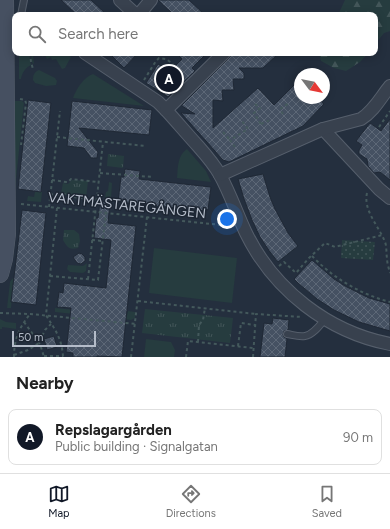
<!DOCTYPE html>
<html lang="en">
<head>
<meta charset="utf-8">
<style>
  body { margin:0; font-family:Figtree,sans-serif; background:#f6f6f6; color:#222 }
  .compass { position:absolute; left:294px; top:68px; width:36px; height:36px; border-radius:50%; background:#fff; box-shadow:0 2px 10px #0003; rotate:122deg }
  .scale { position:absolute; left:12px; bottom:10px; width:84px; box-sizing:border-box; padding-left:4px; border:2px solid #b4bcc9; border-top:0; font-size:11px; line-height:14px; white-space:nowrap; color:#b4bcc9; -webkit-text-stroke:3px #1d2633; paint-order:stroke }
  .you { position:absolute; left:227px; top:219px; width:14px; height:14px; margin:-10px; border:3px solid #fff; border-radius:50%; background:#1a73e8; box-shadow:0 0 0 6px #1a73e833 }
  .badge { display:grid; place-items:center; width:26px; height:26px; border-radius:50%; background:#111827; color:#fff; font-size:13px; font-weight:700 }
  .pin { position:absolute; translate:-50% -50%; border:2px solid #fff; box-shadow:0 1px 4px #0006 }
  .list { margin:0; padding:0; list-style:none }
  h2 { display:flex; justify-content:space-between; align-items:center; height:52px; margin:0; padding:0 16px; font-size:17px }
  h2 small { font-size:13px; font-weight:400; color:#767676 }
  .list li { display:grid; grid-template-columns:26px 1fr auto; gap:12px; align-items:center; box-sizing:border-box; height:56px; margin:0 8px 8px; padding:0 8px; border:1px solid #e0e0e0; border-radius:8px }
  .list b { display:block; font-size:15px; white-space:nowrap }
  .list p { margin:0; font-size:13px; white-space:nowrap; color:#767676 }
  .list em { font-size:13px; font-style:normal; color:#767676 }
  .icon { flex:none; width:22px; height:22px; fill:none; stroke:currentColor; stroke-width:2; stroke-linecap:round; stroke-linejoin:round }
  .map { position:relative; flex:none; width:390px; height:357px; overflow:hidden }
  .search { position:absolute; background:#fff; box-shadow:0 2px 10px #0003; left:12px; right:12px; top:12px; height:44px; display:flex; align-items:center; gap:10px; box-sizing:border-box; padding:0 14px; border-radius:8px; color:#767676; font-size:15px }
  .sheet { height:116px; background:#fff }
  nav { display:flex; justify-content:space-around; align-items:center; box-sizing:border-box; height:56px; border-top:1px solid #e0e0e0; background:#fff; font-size:11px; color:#767676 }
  nav a { display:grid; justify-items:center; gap:2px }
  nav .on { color:#111827 }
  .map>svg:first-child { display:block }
  .grass { fill:#263c3f }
  .forest { fill:url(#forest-firs) }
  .park { fill:url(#park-tufts) }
  .garden { fill:url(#garden-dots) }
  .building { fill:url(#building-cross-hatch); stroke:#1f2835 }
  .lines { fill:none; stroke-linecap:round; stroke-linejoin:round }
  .lane-casing { stroke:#565f6c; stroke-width:8 }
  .street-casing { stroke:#565f6c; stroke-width:14 }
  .secondary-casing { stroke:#565f6c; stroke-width:18 }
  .path { stroke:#44595c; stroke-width:2; stroke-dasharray:3 3; stroke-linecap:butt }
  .lane { stroke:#38414e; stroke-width:6 }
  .street { stroke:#38414e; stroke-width:12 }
  .secondary { stroke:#465061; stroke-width:17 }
  .labels { text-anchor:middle; stroke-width:3; stroke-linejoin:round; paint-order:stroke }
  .street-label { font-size:14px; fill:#b4bcc9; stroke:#1d2633 }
</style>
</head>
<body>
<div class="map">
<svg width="390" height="357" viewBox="0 0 390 357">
  <defs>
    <pattern id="forest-firs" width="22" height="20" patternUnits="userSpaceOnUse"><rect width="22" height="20" fill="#263c3f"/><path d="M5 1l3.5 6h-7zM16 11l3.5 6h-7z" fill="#435659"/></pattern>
    <pattern id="park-tufts" width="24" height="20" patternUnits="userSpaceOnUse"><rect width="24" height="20" fill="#263c3f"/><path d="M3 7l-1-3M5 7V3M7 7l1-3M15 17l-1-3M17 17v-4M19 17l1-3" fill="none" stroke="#435659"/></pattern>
    <pattern id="garden-dots" width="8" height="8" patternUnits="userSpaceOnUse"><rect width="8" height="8" fill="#263c3f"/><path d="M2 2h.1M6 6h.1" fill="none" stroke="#435659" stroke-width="1.8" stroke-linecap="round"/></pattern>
    <pattern id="building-cross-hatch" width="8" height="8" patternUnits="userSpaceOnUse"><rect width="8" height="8" fill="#455162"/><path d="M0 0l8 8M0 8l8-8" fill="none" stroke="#5d6877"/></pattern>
  </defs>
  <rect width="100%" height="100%" fill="#242f3e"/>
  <g class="grass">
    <path d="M20 53H29L31 65C25 68 22 73 21 79H19V58Z"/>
    <polygon points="31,53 65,53 71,57 65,68 62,69 56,59 52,60 51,57 47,59 45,55 42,57 41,54 37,56 36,54 33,55 34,63 33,64 32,62"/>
    <path d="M39 70 55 78 57 81 56 85 46 86 35 83 33 80C33 75 34 72 39 70Z"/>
    <path d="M93 74 144 106 73 98C76 89 84 77 93 74Z"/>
    <polygon points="15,101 22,101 24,103 15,189 14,188 14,156"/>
    <path d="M187 149 206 171 211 182 177 178C178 168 177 156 187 149Z"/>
    <polygon points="109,182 112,183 111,199 105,198 106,192 108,191"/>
    <polygon points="35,192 42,192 41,202 27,201 28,196 34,197"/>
    <polygon points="154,248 237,258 232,303 149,293"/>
    <polygon points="87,263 86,271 83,273 70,272 67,269 68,265 83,266"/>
    <polygon points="14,278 11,308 7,308 10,282 12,279"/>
    <polygon points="55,308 127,315 128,311 135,312 135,318 131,320 55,312"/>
    <polygon points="0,319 6,322 16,323 16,329 2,327 2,329 0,329"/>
    <polygon points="146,339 171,342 175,350 174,357 144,357"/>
  </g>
  <g class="forest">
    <polygon points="345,0 390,0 390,31 384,33 375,44 375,15 338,15"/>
    <polygon points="319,53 368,53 360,62 346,71 334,68 321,61"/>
  </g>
  <g class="park">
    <polygon points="108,154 124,156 123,168 107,166"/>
    <polygon points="72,180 88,181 86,198 61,194 63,183 68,184"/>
    <path d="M64 230H74L79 234 80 241 78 248C69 250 68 248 63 240Z"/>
    <polygon points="145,309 233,318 230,343 142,333"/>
  </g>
  <polygon class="garden" points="342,240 375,242 373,260 341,258"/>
  <g class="building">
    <polygon points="61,0 91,0 107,15 77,15"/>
    <polygon points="158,0 189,0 205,15 174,15"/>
    <polygon points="109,53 138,53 124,68"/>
    <polygon points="176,53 207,53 192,68 195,71 168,97 146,83 158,64 170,71 182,59"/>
    <polygon points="232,53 279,53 263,68 239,68 244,73 244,79 233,79 234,90 222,90 223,101 213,100 213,128 258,88 274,105 300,79 300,98 317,98 324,104 303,126 229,162 223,160 181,113 195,114 182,106 182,105 229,58"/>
    <polygon points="28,100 51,103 41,192 18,189"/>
    <polygon points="72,101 152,110 149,135 79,128 98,152 97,158 91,158 84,148 67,146"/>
    <polygon points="390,119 390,180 380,172 374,173 368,166 367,159 359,154 359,150 362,145 356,141 370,123 381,131"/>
    <polygon points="125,169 140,171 139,179 211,187 208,210 204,209 204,211 118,202 121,177 124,177"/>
    <polygon points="263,174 270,197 275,209 288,233 298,246 278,262 270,252 260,237 252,220 244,199 238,179"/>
    <polygon points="100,201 110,202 108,223 136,226 122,357 97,356 97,357 73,357 73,353 66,352 71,308 57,307 59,292 63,293 64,283 106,288 111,240 94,238 96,218 98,218"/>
    <polygon points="22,210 46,213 36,305 11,302"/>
    <polygon points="79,253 82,254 85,257 85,261 81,264 77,263 73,257"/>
    <polygon points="312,260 334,279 345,286 369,298 390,304 390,331 359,322 334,310 317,299 298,283 294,279"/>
    <polygon points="273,318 289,320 288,330 284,331 283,334 284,337 287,339 285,357 260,357 264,323 272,324"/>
    <polygon points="54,336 57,347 47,350 44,339"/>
  </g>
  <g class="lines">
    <defs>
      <g id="lane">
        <polyline points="21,15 24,0"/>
        <path d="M287 334C293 335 299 337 305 336 313 335 320 325 325 319"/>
      </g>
      <g id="street">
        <polyline points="120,0 133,12 133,15"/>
        <polyline points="137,15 141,12 151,0"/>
        <path d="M85 53 158 102 166 110C177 122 187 134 198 146 206 155 214 164 220 175 230 193 237 214 246 233 274 290 328 332 390 344"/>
        <polyline points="166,110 224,53"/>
        <polyline points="323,129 379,189 390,198"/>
        <path d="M220 175 323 129 361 119C374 111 381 97 390 86"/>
      </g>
      <polyline id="secondary" points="0,274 4,259 7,234 5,0"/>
    </defs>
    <use href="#lane" class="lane-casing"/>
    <use href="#street" class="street-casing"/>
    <use href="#secondary" class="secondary-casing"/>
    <g class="path">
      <polyline points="30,53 31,62 33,69"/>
      <polyline points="144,80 156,61 159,58 166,59 173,64"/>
      <polyline points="20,99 25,100 26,103 21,145"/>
      <polyline points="255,104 260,108 254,113 262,126"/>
      <polyline points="283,114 280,109 289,103"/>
      <polyline points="261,124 270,120"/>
      <polyline points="379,127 390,111"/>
      <polyline points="223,132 230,140"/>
      <polyline points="57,137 146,146"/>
      <polyline points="235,147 230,140 248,129 242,121"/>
      <polyline points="100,173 153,177"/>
      <polyline points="52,180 66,182 68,182 71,179 98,182"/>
      <path d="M367 193C363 211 379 226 385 242 387 247 386 253 387 258 387 263 389 269 390 273"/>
      <polyline points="50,194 96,200"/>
      <polyline points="21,204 221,225 229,222"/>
      <polyline points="49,207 60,111"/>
      <path d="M57 208 46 315C55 330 62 338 63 357"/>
      <polyline points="92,240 102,241"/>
      <path d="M312 256C333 278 360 294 390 302"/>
      <polyline points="279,266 284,262 296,273 309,258 325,243 335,247 382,235"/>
      <polyline points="50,276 98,280 106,213"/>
      <polyline points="88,279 103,142"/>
      <polyline points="138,301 256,314"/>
      <polyline points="0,313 30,314 136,324"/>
      <polyline points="24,322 40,344 44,357"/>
      <polyline points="198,342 199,325 203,320 205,308"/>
      <polyline points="238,346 241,323 255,325"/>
      <polyline points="14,355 28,350 39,343 45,330 51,324"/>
      <polyline points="44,356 63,356"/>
      <path d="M14 357C14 339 19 328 30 314"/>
      <polyline points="131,357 147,217"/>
      <polyline points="186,357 188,341 253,348"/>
      <polyline points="253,357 256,314 302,317"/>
    </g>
    <use href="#lane" class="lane"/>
    <use href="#street" class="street"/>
    <use href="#secondary" class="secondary"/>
  </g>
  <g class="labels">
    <g class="street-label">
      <text transform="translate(127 205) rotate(6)" y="5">VAKTMÄSTAREGÅNGEN</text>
    </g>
  </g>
</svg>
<svg class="compass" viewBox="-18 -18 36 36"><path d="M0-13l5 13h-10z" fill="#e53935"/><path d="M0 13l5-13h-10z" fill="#767676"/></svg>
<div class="scale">50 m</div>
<div class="you"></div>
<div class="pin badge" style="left:169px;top:79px">A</div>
<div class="search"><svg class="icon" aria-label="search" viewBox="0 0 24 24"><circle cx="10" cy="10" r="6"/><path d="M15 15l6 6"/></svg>Search here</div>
</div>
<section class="sheet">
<h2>Nearby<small></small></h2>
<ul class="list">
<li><span class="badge">A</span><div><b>Repslagargården</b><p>Public building · Signalgatan</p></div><em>90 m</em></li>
</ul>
</section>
<nav>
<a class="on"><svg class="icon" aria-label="map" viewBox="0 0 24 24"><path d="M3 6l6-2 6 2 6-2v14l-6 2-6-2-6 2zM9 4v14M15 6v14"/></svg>Map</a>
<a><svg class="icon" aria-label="directions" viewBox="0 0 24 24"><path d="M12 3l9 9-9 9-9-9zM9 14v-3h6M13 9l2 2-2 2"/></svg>Directions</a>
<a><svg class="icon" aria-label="saved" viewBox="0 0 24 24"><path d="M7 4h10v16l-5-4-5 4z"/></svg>Saved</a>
</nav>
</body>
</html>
